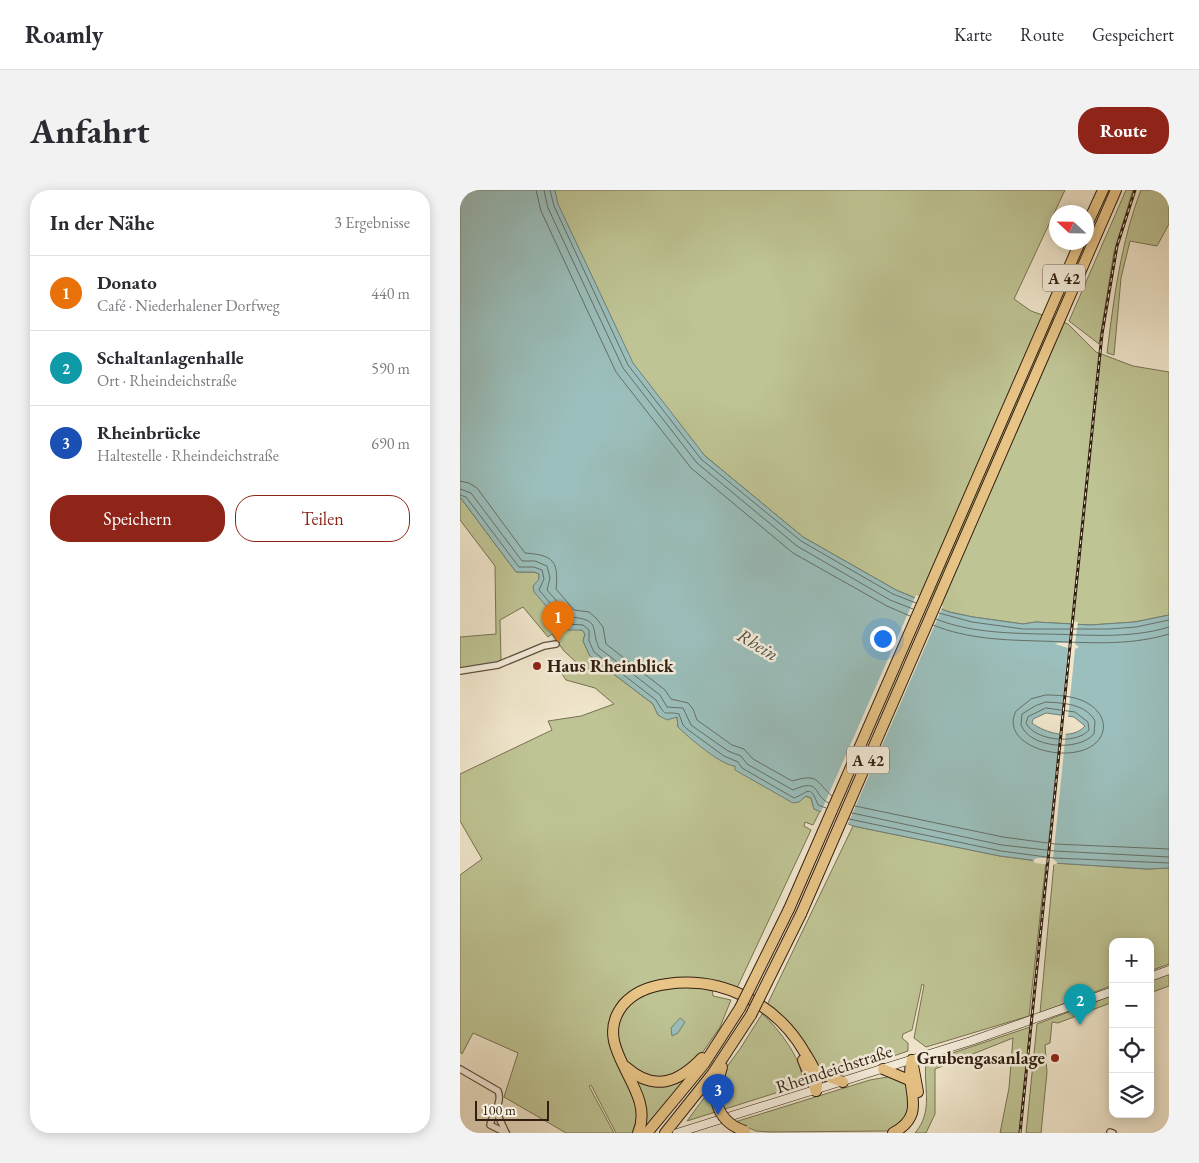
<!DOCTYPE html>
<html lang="de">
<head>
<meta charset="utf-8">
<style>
  body { margin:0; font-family:"EB Garamond",serif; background:#f2f2f3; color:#2b2b33 }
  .controls { position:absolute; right:15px; bottom:15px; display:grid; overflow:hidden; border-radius:10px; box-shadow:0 2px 12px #0003 }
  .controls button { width:45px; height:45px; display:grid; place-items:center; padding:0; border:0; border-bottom:1px solid #e1e1e2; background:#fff; color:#2b2b33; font:25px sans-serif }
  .compass { position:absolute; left:589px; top:15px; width:45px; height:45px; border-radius:50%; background:#fff; box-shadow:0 2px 12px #0003; rotate:292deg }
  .scale { position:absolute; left:15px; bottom:12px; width:74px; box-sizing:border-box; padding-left:5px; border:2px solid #311f11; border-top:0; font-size:14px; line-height:18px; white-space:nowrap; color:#311f11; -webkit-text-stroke:4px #f6efde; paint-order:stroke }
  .you { position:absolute; left:422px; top:448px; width:18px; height:18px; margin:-12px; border:4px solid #fff; border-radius:50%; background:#1a73e8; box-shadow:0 0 0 8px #1a73e833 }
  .badge { display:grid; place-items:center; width:32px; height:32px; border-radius:50%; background:#8f2418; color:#fff; font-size:16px; font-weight:700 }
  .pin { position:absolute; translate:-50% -41px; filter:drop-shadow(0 1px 2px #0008) }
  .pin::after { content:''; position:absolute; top:26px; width:18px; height:15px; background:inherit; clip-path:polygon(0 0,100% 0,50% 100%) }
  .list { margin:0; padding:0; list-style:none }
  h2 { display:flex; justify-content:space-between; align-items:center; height:65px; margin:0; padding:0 20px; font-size:21px }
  h2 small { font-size:16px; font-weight:400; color:#7c7c81 }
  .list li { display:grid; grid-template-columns:32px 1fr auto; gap:15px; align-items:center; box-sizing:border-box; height:75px; padding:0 20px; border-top:1px solid #e1e1e2 }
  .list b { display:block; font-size:19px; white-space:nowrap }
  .list p { margin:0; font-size:16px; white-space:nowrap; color:#7c7c81 }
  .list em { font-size:16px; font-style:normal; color:#7c7c81 }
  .actions { display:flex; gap:10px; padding:15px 20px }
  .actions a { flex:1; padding:11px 0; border:1px solid #8f2418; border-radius:20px; text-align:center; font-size:18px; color:#8f2418 }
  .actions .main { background:#8f2418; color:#fff }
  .icon { flex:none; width:28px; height:28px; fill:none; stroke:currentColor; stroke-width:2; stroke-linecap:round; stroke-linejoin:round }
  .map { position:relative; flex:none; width:709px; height:943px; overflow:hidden; border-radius:20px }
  header { display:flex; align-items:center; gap:30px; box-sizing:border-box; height:70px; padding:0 25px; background:#fff; border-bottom:1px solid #e1e1e2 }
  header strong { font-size:24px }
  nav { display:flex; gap:28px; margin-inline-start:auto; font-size:18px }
  .intro { display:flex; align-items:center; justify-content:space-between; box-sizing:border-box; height:120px; padding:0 30px }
  h1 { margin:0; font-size:35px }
  .button { padding:12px 22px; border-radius:20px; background:#8f2418; color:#fff; font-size:18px; font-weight:700 }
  main { display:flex; gap:30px; padding:0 30px }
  aside { flex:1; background:#fff; border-radius:20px; box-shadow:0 2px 12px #0003 }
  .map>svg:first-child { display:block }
  .green { fill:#bfc494; stroke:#787252 }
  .water { fill:#9bbfbc; stroke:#717f78; fill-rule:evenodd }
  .pier { fill:#f1e7cd }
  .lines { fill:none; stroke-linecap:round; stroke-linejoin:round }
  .shore { stroke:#666f66; stroke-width:1 }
  .minor-casing { stroke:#615140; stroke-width:8 }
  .secondary-casing { stroke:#311f11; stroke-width:9 }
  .motorway-casing { stroke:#311f11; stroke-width:12 }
  .minor { stroke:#f6efde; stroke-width:5.5 }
  .secondary { stroke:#f6efde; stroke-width:8 }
  .motorway { stroke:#e8c486; stroke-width:10 }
  .rail-casing { stroke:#311f11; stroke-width:3 }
  .rail { stroke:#f6efde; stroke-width:1; stroke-dasharray:4; stroke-linecap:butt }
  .motorway-bridge-casing { stroke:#311f11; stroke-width:12; stroke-linecap:butt }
  .motorway-bridge { stroke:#e8c486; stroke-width:10 }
  .poi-dot { fill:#8f2418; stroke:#f6efde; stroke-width:2 }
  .labels { text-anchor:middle; stroke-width:5; stroke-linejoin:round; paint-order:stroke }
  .shield { fill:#f6efde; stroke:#6c5d4e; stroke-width:1 }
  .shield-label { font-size:16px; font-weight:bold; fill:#311f11 }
  .poi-label { font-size:18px; font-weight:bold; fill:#311f11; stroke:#f6efde; text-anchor:start }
  .street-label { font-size:18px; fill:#311f11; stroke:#f6efde }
  .water-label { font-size:19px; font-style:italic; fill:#514f44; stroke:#f6efde }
</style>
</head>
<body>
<header>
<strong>Roamly</strong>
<nav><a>Karte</a><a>Route</a><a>Gespeichert</a></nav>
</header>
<div class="intro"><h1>Anfahrt</h1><a class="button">Route</a></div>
<main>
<aside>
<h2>In der Nähe<small>3 Ergebnisse</small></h2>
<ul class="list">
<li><span class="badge" style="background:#e8710a">1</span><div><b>Donato</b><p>Café · Niederhalener Dorfweg</p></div><em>440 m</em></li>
<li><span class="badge" style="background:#0f9aa8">2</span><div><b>Schaltanlagenhalle</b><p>Ort · Rheindeichstraße</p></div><em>590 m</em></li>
<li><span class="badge" style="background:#1a4fb4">3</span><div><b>Rheinbrücke</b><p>Haltestelle · Rheindeichstraße</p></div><em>690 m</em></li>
</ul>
<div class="actions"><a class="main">Speichern</a><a>Teilen</a></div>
</aside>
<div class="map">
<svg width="709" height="943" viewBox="0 0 709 943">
  <rect width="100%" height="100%" fill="#f1e7cd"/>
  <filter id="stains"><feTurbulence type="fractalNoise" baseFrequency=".004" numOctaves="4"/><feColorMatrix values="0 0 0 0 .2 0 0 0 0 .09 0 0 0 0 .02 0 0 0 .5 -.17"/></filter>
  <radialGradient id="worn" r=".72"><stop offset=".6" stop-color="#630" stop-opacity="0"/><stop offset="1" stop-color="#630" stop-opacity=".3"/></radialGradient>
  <g class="green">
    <polygon points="92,0 605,0 554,109 571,121 608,134 636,162 673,176 709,182 709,425 675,432 630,435 576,432 563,434 513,427 489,422 436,400 343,347 244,265 169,170 96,14"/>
    <polygon points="666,0 673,0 654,62 639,154 609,131"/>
    <path d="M681 0H709V34L697 56 670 51 661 88 654 165 647 163C654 107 661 52 681 0Z"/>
    <polygon points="0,307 56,382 74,382 79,384 79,389 114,439 122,440 125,444 123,451 130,466 193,514 198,525 217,527 218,537 276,575 339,612 345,606 351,608 354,619 360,621 353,635 345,632 344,636 351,640 277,798 252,798 253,806 271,810 260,837 236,872 223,882 225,889 184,938 174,943 156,943 131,895 129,896 154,943 106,943 44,907 58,863 13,843 2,864 0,862 0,685 22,669 0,631 0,584 92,540 88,531 121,526 154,514 135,498 106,490 100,481 117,473 104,461 92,444 88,447 63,417 40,430 41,470 38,473 0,480 0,447 36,444 35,376 0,330"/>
    <polygon points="393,636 540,666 586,672 569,826 466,857 454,848 464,795 462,794 452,840 443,844 442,848 448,853 448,861 390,881 361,882 307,815"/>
    <polygon points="594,673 687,679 709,678 709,774 690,781 690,752 653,752 653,795 580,823"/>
    <polygon points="709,784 709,796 690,803 690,791"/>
    <polygon points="653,805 653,812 598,833 592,832 590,853 585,855 587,882 581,943 566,943 577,834"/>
    <path d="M302 824C317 836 348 876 341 895L227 931 280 859Z"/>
    <path d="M570 837 559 943H540L549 898 553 848 475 879V924L466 943H455C474 921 463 898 466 872Z"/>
    <path d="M433 886 443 891 450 900C448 923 449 929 428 941L309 942 296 941 275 932 410 890Z"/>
  </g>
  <g class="water">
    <path d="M0 0H95L98 14 173 173 245 266 343 347 436 400 489 422 513 427 563 434 576 432 630 435 675 432 709 425V678L687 679 594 673 540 666 393 636 354 619 351 608 346 606 339 612 333 613 275 580V576C262 576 228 547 218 537L217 527 207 530 198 525 193 514 130 466 123 451 125 444 122 440H107L74 402 73 396 79 389V384L74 382H56L0 307ZM586 523 614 527 625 536C612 551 585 543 572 533L573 529Z"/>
    <polygon points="220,828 225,832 218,843 212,846 211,838"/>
  </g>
  <g class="pier">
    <polygon points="456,405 483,416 387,636 360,624"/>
    <polygon points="611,431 618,432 615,454 619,457 615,459 608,528 601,527 608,458 595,454 598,453 609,453"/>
    <polygon points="600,541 606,542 593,669 598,673 593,675 575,673 573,670 577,668 587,668"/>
  </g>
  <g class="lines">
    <g class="shore">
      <polyline points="76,0 81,21 156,182 231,278 333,363 427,416 450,426"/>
      <polyline points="84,0 88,18 163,178 237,273 337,356 430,410 453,419"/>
      <polyline points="90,0 94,16 168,175 241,269 341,351 433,404 456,413"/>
      <path d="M0 291 9 293 17 298 65 363C93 365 99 371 96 399L114 420 129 422 136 428 143 437 146 454 205 500 211 509 228 513 233 519 237 530 272 555 284 559 293 569 332 591C359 583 355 591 372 606"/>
      <path d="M0 299 11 303 62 371H75L87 376 90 388 87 400 111 427C142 430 130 439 139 458L200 505 207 517 223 518 231 535 268 561 281 566 287 574 333 600C362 587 352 606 369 613"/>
      <path d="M0 305 6 307 59 377H74L82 380 84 389 79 400 108 434 123 435 129 440V451L134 462 196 510C208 530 202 520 219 524L223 535 227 539 264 566 278 572 282 578 334 608C348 603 350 593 358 615L366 618"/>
      <polyline points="479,423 512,432 563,439 649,439 676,437 709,430"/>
      <path d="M476 429C508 442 545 443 579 444 622 444 667 450 709 437"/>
      <path d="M473 435C507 449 544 450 579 451 623 452 666 457 709 444"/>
      <path d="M586 505C604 505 626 507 638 522 643 528 645 536 642 544 628 580 536 561 556 521L571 509Z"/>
      <path d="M586 512C604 513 626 514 635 531L634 544C618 562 570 558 561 535L562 524 575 516Z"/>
      <path d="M586 518 615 522 628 532 629 540C616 555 575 551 566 533L568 527Z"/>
      <polyline points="395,616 543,647 595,654 709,659"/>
      <polyline points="392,623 542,655 595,661 709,667"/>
      <polyline points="389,629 541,661 594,668 709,673"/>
    </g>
    <defs>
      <g id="minor">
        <polyline points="0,481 38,475 84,456 96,454"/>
        <path d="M0 879 38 901C43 912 32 924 30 935L46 943"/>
        <polyline points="36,921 46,943"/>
        <polyline points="650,942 653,943"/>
      </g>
      <g id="secondary">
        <polyline points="690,787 709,780"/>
        <polyline points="217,943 511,851 653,801"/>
      </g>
      <g id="motorway">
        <polyline points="626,37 643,0"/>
        <polyline points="329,719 620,52"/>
        <polyline points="341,724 656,0"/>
        <polyline points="343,870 356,901"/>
        <polyline points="452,870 458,902"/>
        <path d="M166 877C194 902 218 893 242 868"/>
        <polyline points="423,879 449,890"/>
        <polyline points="356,882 383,892"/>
        <polyline points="256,909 256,898 262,877"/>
        <path d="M178 943C198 898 128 859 163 815 174 802 191 796 207 794 263 786 317 814 345 863 353 876 360 885 356 901"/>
        <polyline points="187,943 244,874 280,818"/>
        <polyline points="205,943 253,883 291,825"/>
        <path d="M433 943C470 923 443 898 452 870"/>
      </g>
    </defs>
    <use href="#minor" class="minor-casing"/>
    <use href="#secondary" class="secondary-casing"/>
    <use href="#motorway" class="motorway-casing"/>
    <use href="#minor" class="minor"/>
    <use href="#secondary" class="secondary"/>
    <use href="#motorway" class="motorway"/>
    <defs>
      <polyline id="rail" points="560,943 642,144 657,56 675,0"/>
    </defs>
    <use href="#rail" class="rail-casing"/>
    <use href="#rail" class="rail"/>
    <defs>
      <g id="motorway-bridge">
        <polyline points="280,818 329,719"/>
        <polyline points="291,825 341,724"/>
        <path d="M256 909C259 925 269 936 285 941"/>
      </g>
    </defs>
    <use href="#motorway-bridge" class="motorway-bridge-casing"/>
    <use href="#motorway-bridge" class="motorway-bridge"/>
  </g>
  <g class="poi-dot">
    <circle cx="77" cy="476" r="5"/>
    <circle cx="595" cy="868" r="5"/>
  </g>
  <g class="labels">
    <g class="shield">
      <rect x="583" y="74.5" width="42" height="27" rx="4"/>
      <rect x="387" y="556.5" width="42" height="27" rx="4"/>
    </g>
    <g class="shield-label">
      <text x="604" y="94">A 42</text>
      <text x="408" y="576">A 42</text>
    </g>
    <g class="poi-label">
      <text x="87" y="482">Haus Rheinblick</text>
      <text x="585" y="874" text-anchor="end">Grubengasanlage</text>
    </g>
    <g class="street-label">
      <text transform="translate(374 879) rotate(-18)" y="6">Rheindeichstraße</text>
    </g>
    <g class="water-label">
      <text transform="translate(298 454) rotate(31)" y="7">Rhein</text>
    </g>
  </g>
  <rect width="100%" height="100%" filter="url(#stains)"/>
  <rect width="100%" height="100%" fill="url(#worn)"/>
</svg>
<div class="controls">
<button>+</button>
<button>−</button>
<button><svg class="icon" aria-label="locate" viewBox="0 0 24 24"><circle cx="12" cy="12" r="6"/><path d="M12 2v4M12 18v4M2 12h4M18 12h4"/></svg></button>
<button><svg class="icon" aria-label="layers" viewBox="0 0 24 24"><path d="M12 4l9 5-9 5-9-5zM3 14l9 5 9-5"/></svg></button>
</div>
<svg class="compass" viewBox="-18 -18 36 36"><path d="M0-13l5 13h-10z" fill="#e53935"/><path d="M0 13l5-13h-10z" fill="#7c7c81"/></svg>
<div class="scale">100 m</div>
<div class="you"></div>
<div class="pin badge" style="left:98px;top:452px;background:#e8710a">1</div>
<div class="pin badge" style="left:620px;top:835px;background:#0f9aa8">2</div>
<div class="pin badge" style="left:258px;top:925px;background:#1a4fb4">3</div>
</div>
</main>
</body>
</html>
